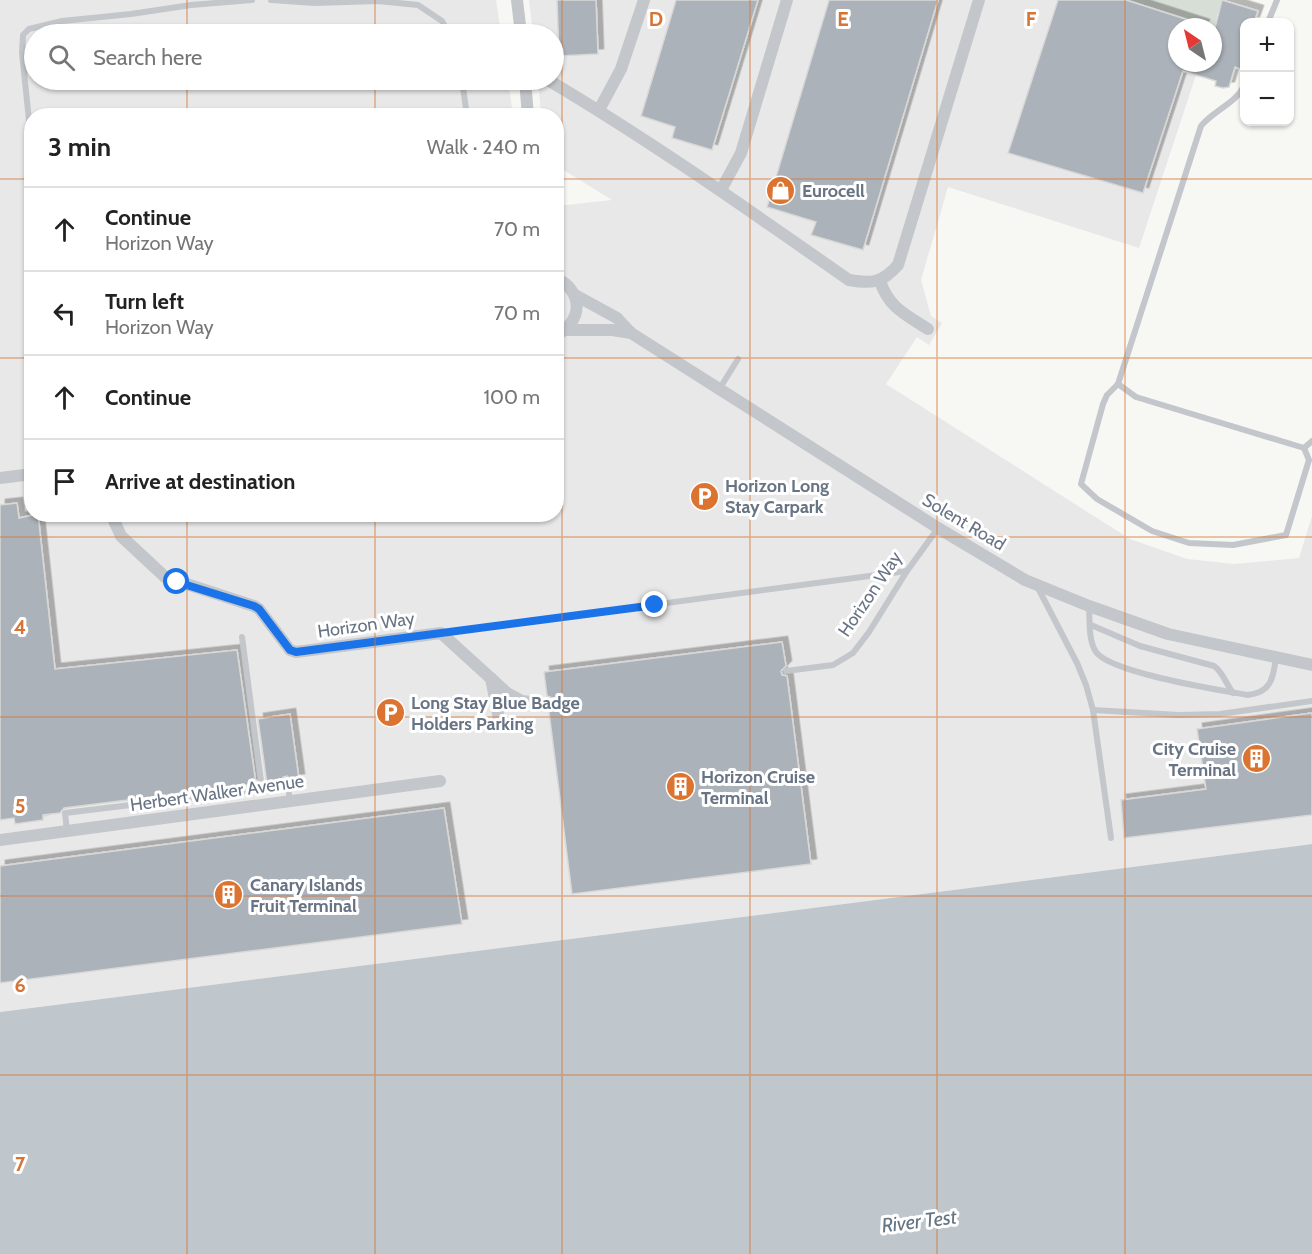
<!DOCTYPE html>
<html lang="en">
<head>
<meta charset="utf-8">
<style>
  body { margin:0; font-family:Cabin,sans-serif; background:#f2f2f2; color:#222 }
  .controls { position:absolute; right:18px; top:18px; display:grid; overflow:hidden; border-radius:12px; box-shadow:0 2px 4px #0004 }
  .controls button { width:54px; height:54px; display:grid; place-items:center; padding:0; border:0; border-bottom:2px solid #e0e0e0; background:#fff; color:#222; font:30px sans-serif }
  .compass { position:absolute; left:1168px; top:18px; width:54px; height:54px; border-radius:50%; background:#fff; box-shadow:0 2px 4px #0004; rotate:325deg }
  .stop { position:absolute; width:18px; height:18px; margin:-14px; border:4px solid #1a73e8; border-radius:50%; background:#fff }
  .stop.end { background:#1a73e8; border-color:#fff; box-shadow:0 2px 6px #0008 }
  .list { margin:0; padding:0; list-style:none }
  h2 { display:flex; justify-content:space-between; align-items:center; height:78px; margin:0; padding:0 24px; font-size:26px }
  h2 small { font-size:20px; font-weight:400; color:#767676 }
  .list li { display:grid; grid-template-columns:39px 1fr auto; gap:18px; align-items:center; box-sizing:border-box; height:84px; padding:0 24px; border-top:2px solid #e0e0e0 }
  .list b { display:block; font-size:22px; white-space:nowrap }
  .list p { margin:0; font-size:20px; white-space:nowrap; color:#767676 }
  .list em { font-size:20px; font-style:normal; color:#767676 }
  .icon { flex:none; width:33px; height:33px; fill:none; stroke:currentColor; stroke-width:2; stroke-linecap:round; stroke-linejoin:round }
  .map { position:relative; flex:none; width:1312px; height:1254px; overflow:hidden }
  .search { position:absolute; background:#fff; box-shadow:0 2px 4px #0004; left:24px; top:24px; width:540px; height:66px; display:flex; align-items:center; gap:15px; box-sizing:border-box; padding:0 21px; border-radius:33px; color:#767676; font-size:22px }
  .panel { position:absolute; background:#fff; box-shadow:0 2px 4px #0004; left:24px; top:108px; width:540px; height:414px; border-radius:24px }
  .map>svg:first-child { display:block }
  .built { fill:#e8e8e8 }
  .green { fill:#d7ded6 }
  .water { fill:#bfc6cc }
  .building { fill:#acb2b9; stroke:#d8d9d7; stroke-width:1.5; filter:url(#shadow) }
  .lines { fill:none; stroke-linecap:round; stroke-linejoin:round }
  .service { stroke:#c3c6ca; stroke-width:6 }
  .minor { stroke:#c3c6ca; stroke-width:12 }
  .route { stroke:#1a73e8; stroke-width:8 }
  .grid { fill:none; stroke:#d57434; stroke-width:1.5; stroke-opacity:0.55 }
  .labels { text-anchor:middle; stroke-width:6; stroke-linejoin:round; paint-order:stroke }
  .poi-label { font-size:18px; font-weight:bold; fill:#687384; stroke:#fff; text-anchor:start }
  .street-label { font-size:18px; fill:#687384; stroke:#fff }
  .water-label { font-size:20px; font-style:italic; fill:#637380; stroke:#fff }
  .grid-label { font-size:20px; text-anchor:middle; font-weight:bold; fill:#d57434; stroke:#fff; stroke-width:6; stroke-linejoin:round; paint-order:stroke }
</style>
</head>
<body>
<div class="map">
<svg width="1312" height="1254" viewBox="0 0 1312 1254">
  <defs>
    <filter id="shadow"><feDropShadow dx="5.5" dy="-5.5" stdDeviation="0" flood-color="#0004"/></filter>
  </defs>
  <rect width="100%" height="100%" fill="#f7f7f4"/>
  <polygon class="built" points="0,0 496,0 501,34 34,34 34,80 508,80 513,115 32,116 32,514 556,514 557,206 612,200 557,166 556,116 541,115 538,80 554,80 554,34 533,34 529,0 1222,0 1216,19 1218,20 1213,27 1177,27 1177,63 1196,75 1139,248 948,187 921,280 931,316 942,323 929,345 917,337 886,384 1130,539 1187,559 1234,564 1299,558 1312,516 1312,844 0,1012"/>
  <polygon class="green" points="1126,0 1222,0 1216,19 1218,20 1216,28 1198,27 1199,23"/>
  <polygon class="water" points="1312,844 1312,1254 0,1254 0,1012"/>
  <g class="building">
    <polygon points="557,0 596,0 598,54 559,56"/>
    <polygon points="676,0 758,0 712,150 672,138 675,127 641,116"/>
    <polygon points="829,0 938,0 863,250 811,235 816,222 767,207"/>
    <polygon points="1058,0 1126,0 1204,25 1203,27 1177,27 1177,63 1213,63 1213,27 1215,28 1222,0 1258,11 1254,22 1245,22 1245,55 1240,69 1235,67 1229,87 1223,88 1215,86 1216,81 1183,71 1143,193 1008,153"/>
    <polygon points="17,503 19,518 38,514 55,669 237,650 256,784 64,808 60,813 43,815 43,820 15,824 14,818 0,820 0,505"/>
    <polygon points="782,642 786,666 781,671 782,675 787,676 811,864 572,894 549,712 554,709 556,704 553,698 547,696 544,672"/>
    <polygon points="1312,713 1312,815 1124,838 1121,800 1206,789 1197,729"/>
    <polygon points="290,714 299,779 292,780 287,776 283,777 282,781 267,784 258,719"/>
    <polygon points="444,808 462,924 0,983 0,866"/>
  </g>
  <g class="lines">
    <g class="service">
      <polyline points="271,0 315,3 378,1 418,5 442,21 449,34"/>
      <polyline points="1268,22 1277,0"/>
      <polyline points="462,80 467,116"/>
      <path d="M1244 86C1236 103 1213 111 1201 126L1118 384 1107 395 1103 404 1081 484 1097 499 1152 531 1189 543 1233 545 1286 535 1309 460 1304 448"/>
      <polyline points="32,149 22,53 23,35 29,29 62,21 131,14 191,5 252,0"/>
      <polyline points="1118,384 1136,397 1304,448"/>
      <polyline points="720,388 738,359"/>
      <polyline points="1304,448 1312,441"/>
      <polyline points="1037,586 1077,663 1086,685 1093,710 1111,838"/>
      <path d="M1089 606C1090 620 1088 640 1096 652 1111 673 1219 690 1248 695 1271 692 1273 679 1276 658"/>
      <path d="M1091 625 1140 646 1214 666C1223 672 1226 684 1233 693"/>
      <polyline points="442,633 907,571"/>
      <polyline points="786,671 833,665 853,653 869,632 907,571 938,528"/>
      <polyline points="1093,710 1179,715 1220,714 1312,701"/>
      <polyline points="287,781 290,801"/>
      <polyline points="67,831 65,813 262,789 242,637"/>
    </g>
    <g class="minor">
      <polyline points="517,0 521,34"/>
      <polyline points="525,80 528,116"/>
      <path d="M548 80C651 141 750 211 849 280 872 284 882 283 898 265L979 0"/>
      <polyline points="599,110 621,69 644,0"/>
      <polyline points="721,190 741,153 787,0"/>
      <path d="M556 278C584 291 583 322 556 335"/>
      <path d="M880 281C889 308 905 314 928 329"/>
      <polyline points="575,295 617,318 631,333 938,528 1025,580 1089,606 1168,634 1312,665"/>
      <polyline points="566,330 612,330 631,333"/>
      <polyline points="0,478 32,474"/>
      <polyline points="111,514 121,536 165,577 254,606 259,609 290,650 296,652 441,633 507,693 522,701 548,704"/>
      <polyline points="491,678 499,719"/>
      <polyline points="0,840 440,781"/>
    </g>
  </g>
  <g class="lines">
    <polyline class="route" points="177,582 254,606 259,609 290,650 296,652 655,605"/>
  </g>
  <path class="grid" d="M187 0V34M375 0V34M562 0V1254M750 0V1254M937 0V1254M1125 0V1254M187 80V116M375 80V116M0 179H32M556 179H1312M0 358H32M556 358H1312M187 514V1254M375 514V1254M0 537H1312M0 717H1312M0 896H1312M0 1075H1312"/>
  <defs>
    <symbol id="shop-disc" viewBox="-11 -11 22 22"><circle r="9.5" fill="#db7430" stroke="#fff"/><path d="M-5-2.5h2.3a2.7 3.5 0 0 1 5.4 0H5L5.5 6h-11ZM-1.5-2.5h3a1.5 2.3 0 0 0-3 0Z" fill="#fff"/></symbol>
    <symbol id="parking-disc" viewBox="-11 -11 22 22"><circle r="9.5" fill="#db7430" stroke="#fff"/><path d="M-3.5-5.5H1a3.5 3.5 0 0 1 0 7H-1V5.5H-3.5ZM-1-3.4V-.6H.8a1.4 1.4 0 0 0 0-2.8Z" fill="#fff"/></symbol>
    <symbol id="building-disc" viewBox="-11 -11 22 22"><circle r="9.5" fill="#db7430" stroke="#fff"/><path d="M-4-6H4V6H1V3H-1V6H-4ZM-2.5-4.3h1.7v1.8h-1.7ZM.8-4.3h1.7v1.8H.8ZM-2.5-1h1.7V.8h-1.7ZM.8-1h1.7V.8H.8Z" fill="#fff"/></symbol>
  </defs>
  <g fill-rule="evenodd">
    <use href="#shop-disc" x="764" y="174" width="33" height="33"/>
    <use href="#parking-disc" x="688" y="480" width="33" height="33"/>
    <use href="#parking-disc" x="374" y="696" width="33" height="33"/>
    <use href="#building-disc" x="1240" y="742" width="33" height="33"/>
    <use href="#building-disc" x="664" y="770" width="33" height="33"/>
    <use href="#building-disc" x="212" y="878" width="33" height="33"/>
  </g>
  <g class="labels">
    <g class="poi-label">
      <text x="802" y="197">Eurocell</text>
      <text x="725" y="492">Horizon Long<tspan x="725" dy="21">Stay Carpark</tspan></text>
      <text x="411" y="709">Long Stay Blue Badge<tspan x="411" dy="21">Holders Parking</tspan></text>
      <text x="1236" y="755" text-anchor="end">City Cruise<tspan x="1236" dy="21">Terminal</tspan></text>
      <text x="701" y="783">Horizon Cruise<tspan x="701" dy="21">Terminal</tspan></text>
      <text x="250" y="891">Canary Islands<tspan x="250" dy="21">Fruit Terminal</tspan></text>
    </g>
    <g class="street-label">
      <text transform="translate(964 522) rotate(31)" y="6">Solent Road</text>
      <text transform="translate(870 594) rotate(-56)" y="6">Horizon Way</text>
      <text transform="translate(366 625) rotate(-8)" y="6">Horizon Way</text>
      <text transform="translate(217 793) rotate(-8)" y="6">Herbert Walker Avenue</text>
    </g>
    <g class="water-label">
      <text transform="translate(919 1221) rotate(-7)" y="7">River Test</text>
    </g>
  </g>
  <g class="grid-label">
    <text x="656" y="26">D</text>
    <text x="843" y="26">E</text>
    <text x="1031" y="26">F</text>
    <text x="20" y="634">4</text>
    <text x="20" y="813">5</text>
    <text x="20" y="992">6</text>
    <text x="20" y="1171">7</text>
  </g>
</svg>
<div class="controls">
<button>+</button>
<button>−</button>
</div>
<svg class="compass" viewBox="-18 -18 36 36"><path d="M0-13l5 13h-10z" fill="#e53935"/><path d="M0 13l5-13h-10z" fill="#767676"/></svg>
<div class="stop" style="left:177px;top:582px"></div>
<div class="stop end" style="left:655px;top:605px"></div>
<div class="search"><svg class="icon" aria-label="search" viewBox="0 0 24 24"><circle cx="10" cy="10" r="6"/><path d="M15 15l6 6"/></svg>Search here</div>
<section class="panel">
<h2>3 min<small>Walk · 240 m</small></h2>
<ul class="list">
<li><svg class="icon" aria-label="ahead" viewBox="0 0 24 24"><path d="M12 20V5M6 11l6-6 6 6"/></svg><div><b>Continue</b><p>Horizon Way</p></div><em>70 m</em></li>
<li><svg class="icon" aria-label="left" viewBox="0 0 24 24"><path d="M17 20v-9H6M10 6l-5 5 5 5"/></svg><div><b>Turn left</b><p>Horizon Way</p></div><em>70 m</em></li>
<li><svg class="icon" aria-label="ahead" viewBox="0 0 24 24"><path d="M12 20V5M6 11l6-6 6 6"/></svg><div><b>Continue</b></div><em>100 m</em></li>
<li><svg class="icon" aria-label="arrive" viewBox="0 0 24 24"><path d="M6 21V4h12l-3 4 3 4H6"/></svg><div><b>Arrive at destination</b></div></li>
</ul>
</section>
</div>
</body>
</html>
